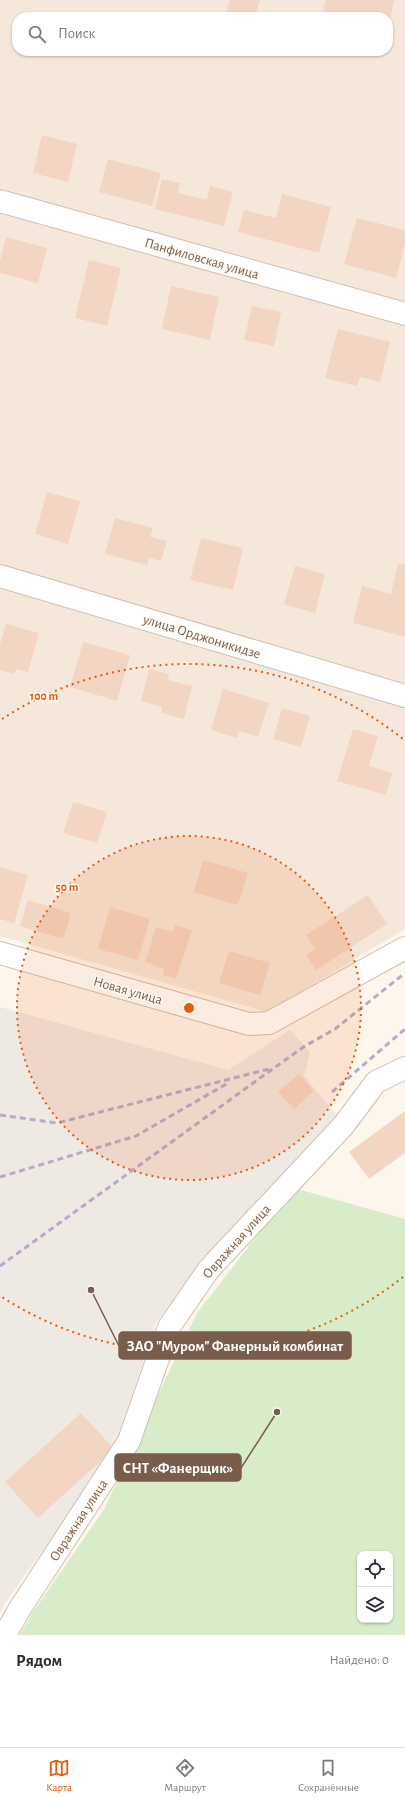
<!DOCTYPE html>
<html lang="ru">
<head>
<meta charset="utf-8">
<style>
  body { margin:0; font-family:"Alegreya Sans",sans-serif; background:#f7f7f7; color:#2b2b33 }
  .controls { position:absolute; right:12px; bottom:12px; display:grid; overflow:hidden; border-radius:8px; box-shadow:0 1px 3px #0004 }
  .controls button { width:36px; height:36px; display:grid; place-items:center; padding:0; border:0; border-bottom:1px solid #e1e1e2; background:#fff; color:#2b2b33; font:20px sans-serif }
  .list { margin:0; padding:0; list-style:none }
  h2 { display:flex; justify-content:space-between; align-items:center; height:52px; margin:0; padding:0 16px; font-size:17px }
  h2 small { font-size:13px; font-weight:400; color:#7c7c81 }
  .icon { flex:none; width:22px; height:22px; fill:none; stroke:currentColor; stroke-width:2; stroke-linecap:round; stroke-linejoin:round }
  .map { position:relative; flex:none; width:405px; height:1635px; overflow:hidden }
  .search { position:absolute; background:#fff; box-shadow:0 1px 3px #0004; left:12px; right:12px; top:12px; height:44px; display:flex; align-items:center; gap:10px; box-sizing:border-box; padding:0 14px; border-radius:16px; color:#7c7c81; font-size:15px }
  .sheet { height:112px; background:#fff }
  nav { display:flex; justify-content:space-around; align-items:center; box-sizing:border-box; height:56px; border-top:1px solid #e1e1e2; background:#fff; font-size:11px; color:#7c7c81 }
  nav a { display:grid; justify-items:center; gap:2px }
  nav .on { color:#ea580c }
  .map>svg:first-child { display:block }
  .residential { fill:#f5e8da; fill-rule:evenodd }
  .industrial { fill:#efe9e4 }
  .green { fill:#d8ecc9; fill-rule:evenodd }
  .building { fill:#f3d5c3 }
  .lines { fill:none; stroke-linecap:round; stroke-linejoin:round }
  .street-casing { stroke:#d1beb0; stroke-width:24 }
  .street { stroke:#fff; stroke-width:22 }
  .rail { stroke:#b9a8c9; stroke-width:3; stroke-dasharray:6 4; stroke-linecap:butt }
  .ring { fill:none; stroke:#e8590c; stroke-width:2; stroke-dasharray:2 4 }
  .labels { text-anchor:middle; stroke-width:3; stroke-linejoin:round; paint-order:stroke }
  .street-label { font-size:14px; fill:#7a5c4d; stroke:#fffaf3 }
  .centre { fill:#e8590c; stroke:#fffaf3; stroke-width:2 }
  .ring-label { font-size:12px; text-anchor:middle; font-weight:bold; fill:#e8590c; stroke:#fffaf3; stroke-width:3; stroke-linejoin:round; paint-order:stroke }
  .leader { fill:none; stroke:#7a5c4d; stroke-width:1.5 }
  .callout-dot { fill:#7a5c4d; stroke:#fffaf3; stroke-width:1.5 }
  .callout { fill:#7a5c4d; stroke:#7a5c4d; stroke-width:1.5 }
  .callout-label { font-size:15px; text-anchor:middle; font-weight:bold; fill:#fff }
</style>
</head>
<body>
<div class="map">
<svg width="405" height="1635" viewBox="0 0 405 1635">
  <rect width="100%" height="100%" fill="#fdf6ec"/>
  <path class="residential" d="M0 0H405V929L267 1012 0 936ZM17 17H388V51H17Z"/>
  <polygon class="industrial" points="0,1007 228,1070 290,1030 310,1052 304,1076 340,1119 206,1256 156,1323 115,1450 7,1600 0,1613"/>
  <path class="green" d="M294 1188 405 1219V1635H20L31 1615 103 1511 197 1313ZM360 1554H390V1620H360Z"/>
  <g class="building">
    <polygon points="230,0 260,0 255,17 225,17"/>
    <polygon points="326,0 394,0 389,25 388,17 352,17 323,11"/>
    <polygon points="42,135 77,144 68,182 33,173"/>
    <polygon points="108,159 161,173 152,206 99,192"/>
    <polygon points="162,179 180,183 178,193 207,200 210,186 233,192 224,226 155,209"/>
    <polygon points="282,194 331,207 319,253 238,232 244,210 276,218"/>
    <polygon points="357,218 405,230 405,243 396,278 344,264"/>
    <polygon points="6,237 47,248 38,283 0,273 0,261"/>
    <polygon points="89,260 121,268 107,326 75,318"/>
    <polygon points="171,286 219,297 210,340 162,329"/>
    <polygon points="252,306 281,312 274,346 244,340"/>
    <polygon points="338,329 390,342 380,382 360,377 357,386 325,378"/>
    <polygon points="47,492 80,501 68,544 35,534"/>
    <polygon points="115,518 153,528 150,537 167,541 161,561 149,558 147,565 105,554"/>
    <polygon points="201,538 243,548 233,590 190,580"/>
    <polygon points="398,563 405,565 405,637 353,623 362,586 391,594"/>
    <polygon points="295,566 325,574 315,613 284,604"/>
    <polygon points="6,624 39,633 28,672 16,669 14,674 0,670 0,644"/>
    <polygon points="83,642 130,655 117,701 70,687"/>
    <polygon points="149,669 169,674 168,680 192,686 184,719 161,713 162,707 141,701"/>
    <polygon points="223,689 269,703 258,737 239,731 237,738 211,730"/>
    <polygon points="282,708 310,716 301,747 273,739"/>
    <polygon points="353,729 378,736 369,766 392,773 386,795 337,781"/>
    <polygon points="73,802 107,812 97,843 63,833"/>
    <polygon points="203,860 248,873 238,905 194,892"/>
    <polygon points="0,867 28,875 14,923 0,919"/>
    <polygon points="368,895 387,924 316,970 306,955 315,949 306,935"/>
    <polygon points="28,900 71,913 63,939 20,926"/>
    <polygon points="110,907 150,919 138,960 98,949"/>
    <polygon points="175,925 192,930 176,979 163,975 164,969 145,962 156,927 172,932"/>
    <polygon points="229,951 270,963 260,995 219,983"/>
    <polygon points="299,1074 314,1091 294,1109 278,1092"/>
    <polygon points="405,1111 405,1153 369,1179 349,1152"/>
    <polygon points="81,1413 114,1449 38,1518 5,1482"/>
  </g>
  <g class="lines">
    <defs>
      <g id="street">
        <polyline points="0,201 405,314"/>
        <polyline points="0,576 405,696"/>
        <polyline points="0,953 249,1024 269,1023 405,948"/>
        <polyline points="5,1635 19,1610 129,1441 169,1327 209,1269 343,1126 376,1082 405,1068"/>
      </g>
    </defs>
    <use href="#street" class="street-casing"/>
    <use href="#street" class="street"/>
    <g class="rail">
      <polyline points="332,1092 405,1029"/>
      <polyline points="0,1115 57,1123 269,1069"/>
      <polyline points="0,1177 136,1136 228,1083"/>
      <polyline points="0,1266 274,1068 305,1046 335,1029 405,973"/>
    </g>
  </g>
  <circle cx="189" cy="1008" r="172" fill="#e8590c" fill-opacity=".12"/>
  <g class="ring">
    <circle cx="189" cy="1008" r="172"/>
    <path d="M403 1277A344 344 0 0 1 2 1297M2 719A344 344 0 0 1 403 739"/>
  </g>
  <g class="labels">
    <g class="street-label">
      <text transform="translate(202 258) rotate(16)" y="5">Панфиловская улица</text>
      <text transform="translate(202 636) rotate(17)" y="5">улица Орджоникидзе</text>
      <text transform="translate(128 990) rotate(16)" y="5">Новая улица</text>
      <text transform="translate(236 1241) rotate(-48)" y="5">Овражная улица</text>
      <text transform="translate(78 1520) rotate(-57)" y="5">Овражная улица</text>
    </g>
  </g>
  <circle cx="189" cy="1008" r="6" class="centre"/>
  <g class="ring-label">
    <text x="44" y="700">100 m</text>
    <text x="67" y="891">50 m</text>
  </g>
  <path class="leader" d="M91 1290L119 1346M277 1412L241 1468"/>
  <g class="callout-dot">
    <circle cx="91" cy="1290" r="4"/>
    <circle cx="277" cy="1412" r="4"/>
  </g>
  <g class="callout">
    <rect x="119" y="1332" width="232" height="27" rx="4"/>
    <rect x="115" y="1454" width="126" height="27" rx="4"/>
  </g>
  <g class="callout-label">
    <text x="235" y="1351">ЗАО "Муром" Фанерный комбинат</text>
    <text x="178" y="1473">СНТ «Фанерщик»</text>
  </g>
</svg>
<div class="controls">
<button><svg class="icon" aria-label="locate" viewBox="0 0 24 24"><circle cx="12" cy="12" r="6"/><path d="M12 2v4M12 18v4M2 12h4M18 12h4"/></svg></button>
<button><svg class="icon" aria-label="layers" viewBox="0 0 24 24"><path d="M12 4l9 5-9 5-9-5zM3 14l9 5 9-5"/></svg></button>
</div>
<div class="search"><svg class="icon" aria-label="search" viewBox="0 0 24 24"><circle cx="10" cy="10" r="6"/><path d="M15 15l6 6"/></svg>Поиск</div>
</div>
<section class="sheet">
<h2>Рядом<small>Найдено: 0</small></h2>
<ul class="list">
</ul>
</section>
<nav>
<a class="on"><svg class="icon" aria-label="map" viewBox="0 0 24 24"><path d="M3 6l6-2 6 2 6-2v14l-6 2-6-2-6 2zM9 4v14M15 6v14"/></svg>Карта</a>
<a><svg class="icon" aria-label="directions" viewBox="0 0 24 24"><path d="M12 3l9 9-9 9-9-9zM9 14v-3h6M13 9l2 2-2 2"/></svg>Маршрут</a>
<a><svg class="icon" aria-label="saved" viewBox="0 0 24 24"><path d="M7 4h10v16l-5-4-5 4z"/></svg>Сохранённые</a>
</nav>
</body>
</html>
